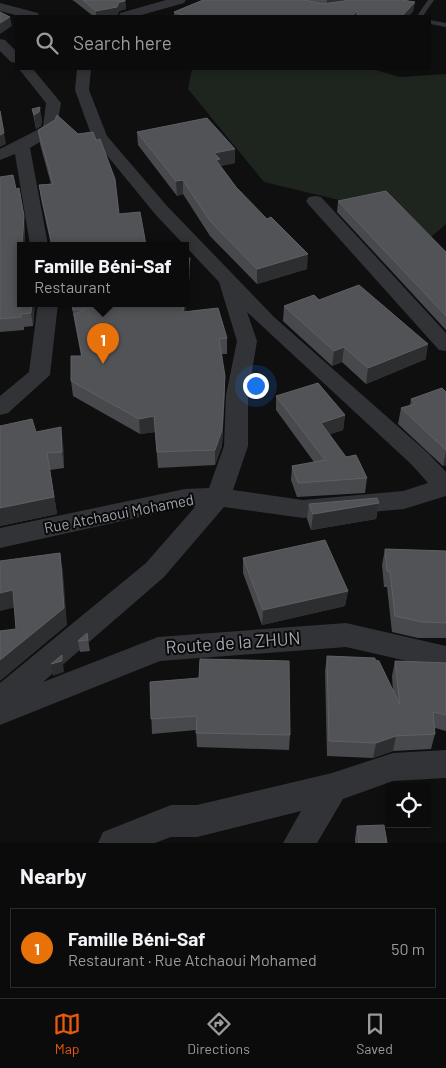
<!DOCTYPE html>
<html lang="en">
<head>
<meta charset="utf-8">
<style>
  body { margin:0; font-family:Barlow,sans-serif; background:#19191a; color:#f1f3f6 }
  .controls { position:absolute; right:15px; bottom:15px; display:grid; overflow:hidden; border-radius:0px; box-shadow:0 2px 8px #0003 }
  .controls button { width:45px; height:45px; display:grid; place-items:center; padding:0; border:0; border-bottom:1px solid #2b2b2d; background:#0b0b0c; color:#f1f3f6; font:25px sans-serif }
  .you { position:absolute; left:255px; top:385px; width:18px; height:18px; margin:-12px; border:4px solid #fff; border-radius:50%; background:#1a73e8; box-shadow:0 0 0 8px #1a73e833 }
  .badge { display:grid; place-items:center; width:32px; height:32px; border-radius:50%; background:#ea580c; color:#fff; font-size:16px; font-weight:700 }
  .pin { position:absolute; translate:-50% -41px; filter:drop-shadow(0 1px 2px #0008) }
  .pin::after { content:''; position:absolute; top:26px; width:18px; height:15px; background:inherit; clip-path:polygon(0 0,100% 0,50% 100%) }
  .popup { position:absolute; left:17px; top:242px; width:172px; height:65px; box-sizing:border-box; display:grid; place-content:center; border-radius:0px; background:#0b0b0c; filter:drop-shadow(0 1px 4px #0005); font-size:16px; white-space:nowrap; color:#9a9b9d }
  .popup b { font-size:19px; color:#f1f3f6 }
  .popup::after { content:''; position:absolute; left:50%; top:100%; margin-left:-10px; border:10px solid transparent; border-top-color:#0b0b0c }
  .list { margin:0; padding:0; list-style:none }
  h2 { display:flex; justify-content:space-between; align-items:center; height:65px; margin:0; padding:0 20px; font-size:21px }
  h2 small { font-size:16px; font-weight:400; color:#9a9b9d }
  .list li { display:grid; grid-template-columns:32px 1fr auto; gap:15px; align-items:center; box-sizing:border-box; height:80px; margin:0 10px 10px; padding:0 10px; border:1px solid #2b2b2d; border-radius:0px }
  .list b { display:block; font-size:19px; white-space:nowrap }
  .list p { margin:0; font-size:16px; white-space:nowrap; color:#9a9b9d }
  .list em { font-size:16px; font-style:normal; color:#9a9b9d }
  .icon { flex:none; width:28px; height:28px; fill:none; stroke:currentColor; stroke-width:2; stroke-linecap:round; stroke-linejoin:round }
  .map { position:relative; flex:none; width:446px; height:843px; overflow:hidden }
  .search { position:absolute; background:#0b0b0c; box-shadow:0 2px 8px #0003; left:15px; right:15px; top:15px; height:55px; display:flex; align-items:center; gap:12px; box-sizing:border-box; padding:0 18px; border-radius:0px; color:#9a9b9d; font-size:19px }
  .sheet { height:155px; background:#0b0b0c }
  nav { display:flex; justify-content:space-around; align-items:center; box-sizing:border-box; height:70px; border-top:1px solid #2b2b2d; background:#0b0b0c; font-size:14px; color:#9a9b9d }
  nav a { display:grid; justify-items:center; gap:2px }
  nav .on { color:#ea580c }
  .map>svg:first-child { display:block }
  .green { fill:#1e241e }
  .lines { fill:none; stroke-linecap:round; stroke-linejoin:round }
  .lane { fill:#323336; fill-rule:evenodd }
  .street { fill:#323336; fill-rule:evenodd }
  .wall { fill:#48494c }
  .shaded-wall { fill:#2d2e30 }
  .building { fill:#515357; stroke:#5e6065 }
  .labels { text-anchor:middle; stroke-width:4; stroke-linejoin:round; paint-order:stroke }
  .street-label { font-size:15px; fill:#a2a6af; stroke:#0a0a0b }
  .near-street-label { font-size:18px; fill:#a2a6af; stroke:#0a0a0b }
</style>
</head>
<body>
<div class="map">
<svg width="446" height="843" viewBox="0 0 446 843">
  <rect width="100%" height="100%" fill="#0f0f10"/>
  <polygon class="green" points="192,69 372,69 400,77 446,74 446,224 431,237 387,196 343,201 264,182 188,89"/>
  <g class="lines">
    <g class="lane">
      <polygon points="428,0 434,0 423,16 417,16"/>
      <polygon points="430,20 446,23 446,27 430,24"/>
    </g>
    <g class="street">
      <polygon points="166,0 186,0 184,3 138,16 119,16 120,13"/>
      <polygon points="0,3 38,13 39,16 19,16 0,11"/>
      <polygon points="0,39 5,40 16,51 16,63 11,62 0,51"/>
      <polygon points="19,69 33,69 61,103 56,132 30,148 48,245 30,245 15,154 0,160 0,149 43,127 46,103"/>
      <path d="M77 69H91L89 90 107 136 167 206 274 317 428 453 446 472V496L404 509 303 518 224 507 164 577 43 682 158 637 346 623 446 646V670L346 647 160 661 0 725V683L146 563 195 507H185L0 548V528L185 489 209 488 224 446 226 395 237 341 219 282 155 214 92 137 75 90ZM247 312 412 465 428 483 403 491 303 500 233 490 248 446V395L257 341Z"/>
      <polygon points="315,196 321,197 446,333 446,351 439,350 309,205 306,201 309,197"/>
      <polygon points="38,303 58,303 50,375 8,413 0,415 0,396 29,372"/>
      <polygon points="446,750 446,778 393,781 343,799 317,843 283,843 301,811 197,837 171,837 155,843 98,843 103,832 171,805 197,805 332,773 393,753"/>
    </g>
  </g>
  <g class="wall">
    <polygon points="72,0 125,0 126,9 119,11 117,16 93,16 74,1"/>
    <polygon points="203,0 402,0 415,2 413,11 409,16 174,16 174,12"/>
    <polygon points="32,109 42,120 41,126 36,129"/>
    <polygon points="38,130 119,214 146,245 51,245 41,199 39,185 51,184 40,144"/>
    <polygon points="137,132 235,163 220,166 236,187 307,269 257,284 210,236 183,194 177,196 138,145"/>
    <polygon points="0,177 25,229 25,245 20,245 20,303 35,303 33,326 24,327 24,330 0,332"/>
    <polygon points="338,201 446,252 446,330 337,212"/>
    <polygon points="190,273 185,312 227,338 227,354 222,354 225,391 222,446 215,465 158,468 155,432 140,434 73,396 71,381 81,356 71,303"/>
    <polygon points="319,300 426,359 366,384 342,362 332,366 283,321 284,306"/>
    <polygon points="446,392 446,465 443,466 398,424 401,408 410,405 411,399"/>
    <polygon points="276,396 345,415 343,430 329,434 346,457 367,478 365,493 297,497 291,480 292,466 314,462 276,410"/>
    <polygon points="0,426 36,432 63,443 64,468 50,470 57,514 0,526"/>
    <polygon points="379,503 376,519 311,530 307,519 309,504"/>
    <polygon points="385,549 446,551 446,638 418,638 392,632 387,587 384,587 382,565"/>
    <polygon points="243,558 348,591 345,606 262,625 243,573"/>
    <polygon points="87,633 90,651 80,652 78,641"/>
    <polygon points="327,656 375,660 393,691 392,676 395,661 446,663 446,731 435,728 435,734 431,749 393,751 373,758 327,756 325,671"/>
    <polygon points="150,682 290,735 289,750 197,747 196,730 152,734"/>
    <polygon points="357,826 387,843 355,843 355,838"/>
  </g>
  <g class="shaded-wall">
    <polygon points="327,0 347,0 326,7"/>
    <polygon points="125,1 126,9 119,11 117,16 96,16 96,11"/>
    <polygon points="415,2 413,11 409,16 402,16"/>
    <polygon points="357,11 356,16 352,16"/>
    <polygon points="10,17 12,26 0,34 0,23"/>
    <polygon points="40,107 42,120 41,126 36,129 34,115"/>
    <polygon points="4,133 6,144 0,147 0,135"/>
    <polygon points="235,149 235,163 220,166 216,174 214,153"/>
    <polygon points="183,180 183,194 177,196 176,181"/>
    <polygon points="24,216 25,229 25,245 22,245"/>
    <polygon points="308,254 307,269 257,284 257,269"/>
    <polygon points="190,258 190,273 183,327 183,312 184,303 186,303 186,290"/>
    <polygon points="32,303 35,303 33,326 31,313"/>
    <polygon points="428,344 426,359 366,384 368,368"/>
    <polygon points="344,347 342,362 332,366 334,351"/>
    <polygon points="225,376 222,446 215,465 215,450"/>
    <polygon points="345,415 343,430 320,438 321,423"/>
    <polygon points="154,416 155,432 140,434 139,419"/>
    <polygon points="61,427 63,443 64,468 62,452"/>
    <polygon points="446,451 446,465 443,466"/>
    <polygon points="50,470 57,514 0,526 0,508"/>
    <polygon points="379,503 376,519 311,530 313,514"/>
    <polygon points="60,553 63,571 67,625 0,681 0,660"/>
    <polygon points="13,590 17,607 0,611 0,593"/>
    <polygon points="348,591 345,606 262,625 263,610"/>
    <polygon points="62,655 64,672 53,676 51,664"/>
    <polygon points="396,736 393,751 373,758 376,743"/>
  </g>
  <g class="building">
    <polygon points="83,0 125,0 125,1 119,2 117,7 96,11"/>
    <polygon points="203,0 305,0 322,4 344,1 346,0 402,0 415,2 402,16 358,16 357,11 352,16 186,16 174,12"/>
    <polygon points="0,12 10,17 0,23"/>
    <polygon points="40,107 39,112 34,115 32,109"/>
    <polygon points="0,111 4,133 0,135"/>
    <polygon points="57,115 78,134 93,132 96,140 100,139 115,179 119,214 140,212 146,245 52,245 39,185 53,184 38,130 55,120"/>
    <polygon points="207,118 235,149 214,153 220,159 216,160 236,187 267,219 271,217 308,254 257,269 210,221 183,180 176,181 137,132"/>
    <polygon points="13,175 16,189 19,188 24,216 22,245 20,245 20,303 32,303 31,313 21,314 21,317 0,319 0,177"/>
    <polygon points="386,191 446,252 446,316 338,201"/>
    <polygon points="186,258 190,258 186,290"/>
    <polygon points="359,285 428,344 368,368 344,347 334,351 284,306 314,295 319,300"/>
    <polygon points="72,303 184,303 183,312 218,308 227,338 219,339 225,376 222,430 215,450 157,452 154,416 139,419 71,381 71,356 82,356 74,314 87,309 73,310"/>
    <polygon points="318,383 345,415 321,423 346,457 356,455 367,478 298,483 292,466 325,460 276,396"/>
    <polygon points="442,388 446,392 446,450 401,408 415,404 411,399"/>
    <polygon points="32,419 36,432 61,427 62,452 47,453 54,497 0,508 0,426"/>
    <polygon points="377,498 379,503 313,514 309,504"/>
    <polygon points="325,540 348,591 263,610 243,558"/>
    <polygon points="385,549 446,551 446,623 422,622 395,616 390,572 387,571"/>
    <polygon points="60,553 64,608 0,660 0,631 16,629 13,590 0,593 0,561"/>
    <polygon points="87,633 88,640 78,641"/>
    <polygon points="62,655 62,661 51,664"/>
    <polygon points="327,656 375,658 375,660 379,661 400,705 395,661 446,663 446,715 433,712 435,734 396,736 376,743 329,741"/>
    <polygon points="200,659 289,661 290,735 196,733 197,716 151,719 150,682 199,678"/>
    <polygon points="384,825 387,843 359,843 357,826"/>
  </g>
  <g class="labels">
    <g class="street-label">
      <text transform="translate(119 514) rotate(-11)" y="5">Rue Atchaoui Mohamed</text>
    </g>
    <g class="near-street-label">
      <text transform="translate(233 643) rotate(-4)" y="6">Route de la ZHUN</text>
    </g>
  </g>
</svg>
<div class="controls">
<button><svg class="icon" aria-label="locate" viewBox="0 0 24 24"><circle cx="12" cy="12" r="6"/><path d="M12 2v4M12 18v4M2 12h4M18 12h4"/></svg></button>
</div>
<div class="you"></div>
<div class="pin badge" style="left:103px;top:364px;background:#e8710a">1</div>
<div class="popup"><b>Famille Béni-Saf</b>Restaurant</div>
<div class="search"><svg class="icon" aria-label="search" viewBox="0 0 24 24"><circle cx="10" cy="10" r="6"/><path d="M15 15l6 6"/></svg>Search here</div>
</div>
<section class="sheet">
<h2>Nearby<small></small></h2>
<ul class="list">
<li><span class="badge" style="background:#e8710a">1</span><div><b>Famille Béni-Saf</b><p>Restaurant · Rue Atchaoui Mohamed</p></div><em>50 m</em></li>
</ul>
</section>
<nav>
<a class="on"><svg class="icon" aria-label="map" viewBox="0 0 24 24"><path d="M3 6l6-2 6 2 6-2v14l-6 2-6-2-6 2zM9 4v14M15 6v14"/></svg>Map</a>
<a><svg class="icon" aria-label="directions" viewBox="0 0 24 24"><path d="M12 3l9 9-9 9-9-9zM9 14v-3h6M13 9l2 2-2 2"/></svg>Directions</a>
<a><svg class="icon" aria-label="saved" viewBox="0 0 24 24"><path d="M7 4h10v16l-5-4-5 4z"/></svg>Saved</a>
</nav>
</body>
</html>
